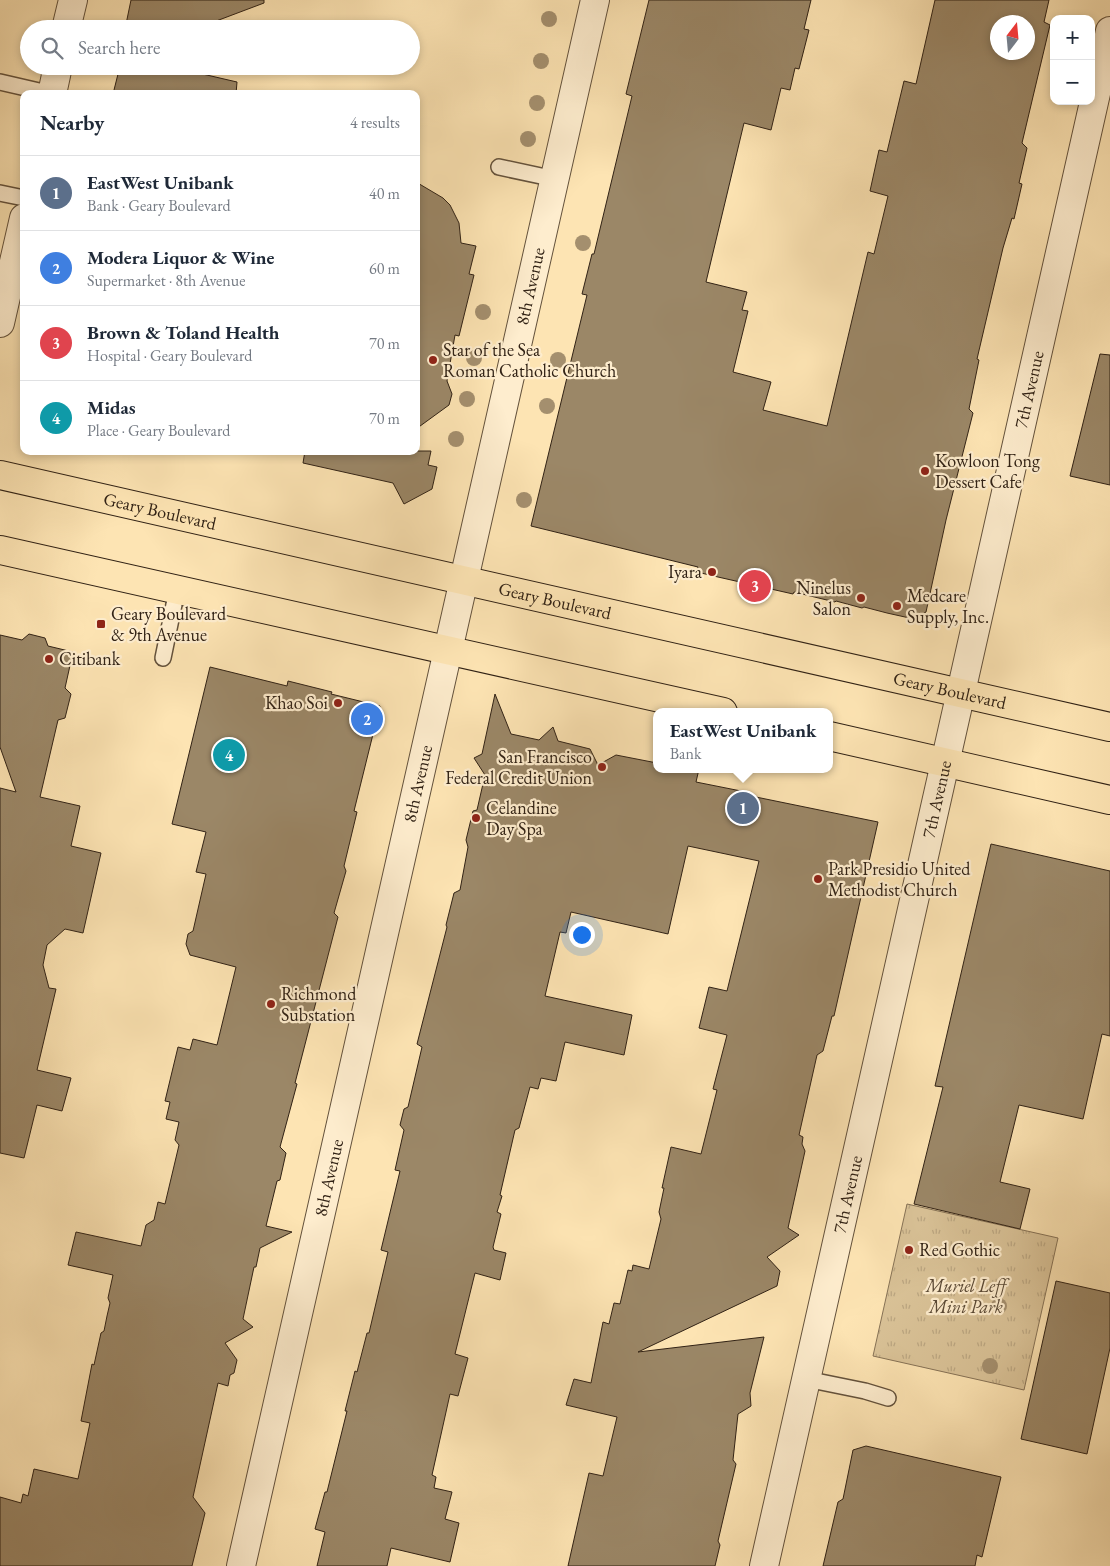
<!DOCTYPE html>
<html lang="en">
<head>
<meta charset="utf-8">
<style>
  body { margin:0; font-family:"EB Garamond",serif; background:#f2f2f3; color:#1f2937 }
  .controls { position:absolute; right:15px; top:15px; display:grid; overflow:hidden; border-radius:10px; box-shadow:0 2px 8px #0003 }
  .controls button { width:45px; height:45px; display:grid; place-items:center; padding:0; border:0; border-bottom:1px solid #e0e1e3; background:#fff; color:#1f2937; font:25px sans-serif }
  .compass { position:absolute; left:990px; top:15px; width:45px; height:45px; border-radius:50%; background:#fff; box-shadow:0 2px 8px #0003; rotate:16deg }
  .you { position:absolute; left:581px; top:934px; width:18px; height:18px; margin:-12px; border:4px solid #fff; border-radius:50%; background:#1a73e8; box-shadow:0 0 0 8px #1a73e833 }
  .badge { display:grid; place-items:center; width:32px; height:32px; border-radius:50%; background:#1a73e8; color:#fff; font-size:16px; font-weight:700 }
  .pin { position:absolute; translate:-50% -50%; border:2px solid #fff; box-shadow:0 1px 5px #0006 }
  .popup { position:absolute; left:653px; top:708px; width:180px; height:65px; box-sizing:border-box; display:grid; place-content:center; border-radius:10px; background:#fff; filter:drop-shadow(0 1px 4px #0005); font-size:16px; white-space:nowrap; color:#747a83 }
  .popup b { font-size:19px; color:#1f2937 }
  .popup::after { content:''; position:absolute; left:50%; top:100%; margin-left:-10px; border:10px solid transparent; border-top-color:#fff }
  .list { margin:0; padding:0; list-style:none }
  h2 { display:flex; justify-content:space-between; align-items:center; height:65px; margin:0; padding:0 20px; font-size:21px }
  h2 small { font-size:16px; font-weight:400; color:#747a83 }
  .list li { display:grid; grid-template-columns:32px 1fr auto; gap:15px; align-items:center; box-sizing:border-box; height:75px; padding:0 20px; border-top:1px solid #e0e1e3 }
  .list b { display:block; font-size:19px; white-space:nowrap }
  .list p { margin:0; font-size:16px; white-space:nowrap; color:#747a83 }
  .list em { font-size:16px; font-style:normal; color:#747a83 }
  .icon { flex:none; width:28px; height:28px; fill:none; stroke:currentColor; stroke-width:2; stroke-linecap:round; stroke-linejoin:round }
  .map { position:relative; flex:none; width:1110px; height:1566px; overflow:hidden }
  .search { position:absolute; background:#fff; box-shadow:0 2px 8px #0003; left:20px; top:20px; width:400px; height:55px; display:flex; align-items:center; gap:12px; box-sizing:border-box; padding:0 18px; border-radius:28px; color:#747a83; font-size:19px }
  .panel { position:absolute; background:#fff; box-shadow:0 2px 8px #0003; left:20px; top:90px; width:400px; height:365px; border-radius:10px }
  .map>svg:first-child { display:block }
  .grass { fill:url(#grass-tufts); stroke:#867256 }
  .building { fill:#9b8767; stroke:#312215; fill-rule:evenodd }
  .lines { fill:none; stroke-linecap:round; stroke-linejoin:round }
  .service-casing { stroke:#64523c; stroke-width:18 }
  .minor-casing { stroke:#64523c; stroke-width:30 }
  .primary-casing { stroke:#312215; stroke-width:30 }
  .service { stroke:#feedce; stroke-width:15 }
  .minor { stroke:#feedce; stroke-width:28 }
  .primary { stroke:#fde4b3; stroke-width:28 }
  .tree { fill:#a48f6e }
  .poi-dot { fill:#8f2418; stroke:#feedce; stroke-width:2 }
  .labels { text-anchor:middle; stroke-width:4.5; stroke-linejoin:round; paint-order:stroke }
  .street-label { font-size:18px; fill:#312215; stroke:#feedce }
  .poi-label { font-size:18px; fill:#312215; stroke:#feedce; text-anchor:start }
  .park-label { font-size:18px; font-style:italic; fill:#5b4a36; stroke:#feedce }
</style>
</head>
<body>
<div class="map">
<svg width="1110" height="1566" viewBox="0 0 1110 1566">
  <defs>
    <pattern id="grass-tufts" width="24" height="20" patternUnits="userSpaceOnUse" patternTransform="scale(1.25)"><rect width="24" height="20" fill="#dac398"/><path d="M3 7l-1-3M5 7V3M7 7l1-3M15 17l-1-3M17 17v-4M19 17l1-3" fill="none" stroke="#bca782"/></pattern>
  </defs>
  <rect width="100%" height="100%" fill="#fde4b3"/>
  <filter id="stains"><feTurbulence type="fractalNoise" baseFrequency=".004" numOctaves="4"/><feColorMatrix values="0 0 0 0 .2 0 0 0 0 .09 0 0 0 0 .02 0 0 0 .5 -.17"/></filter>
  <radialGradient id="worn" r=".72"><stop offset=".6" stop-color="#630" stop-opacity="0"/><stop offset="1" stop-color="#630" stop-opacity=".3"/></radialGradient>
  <polygon class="grass" points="907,1204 1058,1238 1024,1390 873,1356"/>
  <g class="building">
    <polygon points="131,0 264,0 264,3 195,29 125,29"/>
    <path d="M649 0H811L804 29 809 30 799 69 795 68 790 90 781 88 771 130 744 123 706 282 747 292 742 310 748 311 733 372 771 382 763 410 827 426 868 252 874 254 888 196 870 191 879 150 887 152 904 81 916 84 935 0H1049L1044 22 1050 25 1022 143 1027 148 1019 183 1022 184 1014 219 1012 218 1003 248 977 359 979 360 969 409 973 413 946 520 926 612 914 619 887 613 864 607 862 608 836 601 835 602 794 592 793 594 718 577 697 572 698 567 531 526 587 295 582 294 592 254H594L632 96 626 94ZM998 22H1028V52H998Z"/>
    <polygon points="120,66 168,66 237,82 236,94 113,94"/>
    <polygon points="416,182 443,198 450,205 459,223 461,243 476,246 469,274 474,275 459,336 455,335 447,381 452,394 449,405 416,429"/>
    <polygon points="1100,354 1110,355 1110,485 1070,476"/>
    <polygon points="305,451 431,451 428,465 437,467 432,489 404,504 393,483 303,463"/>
    <polygon points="29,634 45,638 48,646 73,652 65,688 71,694 65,718 58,720 40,797 80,806 71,846 101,853 83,933 65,929 47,945 43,965 49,988 56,989 37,1070 71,1078 62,1111 37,1105 24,1158 0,1153 0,788 16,792 0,747 0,635 22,640"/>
    <polygon points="210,667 287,686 288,681 332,692 331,694 380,706 354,811 357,812 344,866 346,871 334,913 338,917 295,1083 297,1084 280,1147 286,1153 280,1180 277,1181 266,1226 292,1232 260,1248 256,1267 254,1267 243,1319 253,1327 225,1343 237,1360 234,1373 230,1375 228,1386 218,1383 193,1497 205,1513 192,1566 0,1566 0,1497 21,1503 23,1494 28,1496 34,1469 78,1479 90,1423 81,1421 92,1364 94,1365 101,1333 104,1331 107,1316 110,1303 108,1298 113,1275 68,1265 76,1232 141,1246 146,1225 154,1220 158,1202 165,1204 179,1145 175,1140 179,1122 166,1119 170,1102 165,1101 178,1047 190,1050 193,1039 217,1045 236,967 190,955 186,944 188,934 193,931 206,874 196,872 206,832 172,824"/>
    <polygon points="495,694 511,734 539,740 553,727 558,741 590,749 598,765 616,755 657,763 657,769 699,769 696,782 751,793 751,796 878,822 834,1016 832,1016 823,1051 817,1055 799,1135 803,1137 802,1144 805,1151 788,1228 799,1235 767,1257 780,1271 777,1286 638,1352 764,1337 750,1393 751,1406 738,1414 733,1460 736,1464 718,1541 720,1545 715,1566 568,1566 589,1473 603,1476 617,1417 566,1405 574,1379 591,1383 603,1322 609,1324 614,1303 620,1304 628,1270 632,1271 633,1265 649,1269 661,1219 659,1212 664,1188 662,1188 671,1147 701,1154 717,1090 713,1089 727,1035 699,1028 709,987 727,991 759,861 688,846 668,934 571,912 566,933 560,932 545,996 632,1015 624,1055 565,1042 556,1081 541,1078 538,1089 530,1087 519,1128 515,1130 500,1195 502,1196 497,1212 501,1214 493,1247 494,1250 506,1253 500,1280 475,1273 455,1354 468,1358 458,1396 450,1394 432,1475 436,1477 434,1488 452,1492 445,1519 459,1523 450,1562 391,1548 387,1566 317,1566 325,1532 315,1529 325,1492 327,1492 347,1411 345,1411 355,1371 357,1372 367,1333 369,1333 388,1252 381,1250 400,1171 395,1170 404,1130 400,1125 404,1109 408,1107 422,1047 417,1044 447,927 446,925 454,893 460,890 468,847 466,840 473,811 477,810 485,775 474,758 482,754"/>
    <polygon points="991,844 1110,871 1110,1036 1102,1034 1083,1119 1019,1105 1000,1182 1030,1189 1020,1229 914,1204 943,1087 935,1086"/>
    <polygon points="1056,1281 1110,1293 1110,1348 1087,1454 1021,1439"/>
    <polygon points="866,1446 1001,1477 982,1557 977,1555 975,1566 823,1566 838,1502 843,1499 853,1450"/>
  </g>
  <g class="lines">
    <defs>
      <g id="service">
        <polyline points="0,82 52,94"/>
        <polyline points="499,167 555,179"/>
        <polyline points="0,193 24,198"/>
        <polyline points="163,658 177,590"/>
        <polyline points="806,1379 865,1391 888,1398"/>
      </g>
      <g id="minor">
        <polyline points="66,29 73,0"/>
        <polyline points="52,94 58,66"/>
        <polyline points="0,323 24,218"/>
        <path id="s1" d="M241 1566 595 0"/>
        <path id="s2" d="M764 1566 1110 31"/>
      </g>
      <g id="primary">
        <path id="s3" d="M0 475 1110 727"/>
        <polyline points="0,550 723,712"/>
        <polyline points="829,736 1110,800"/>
      </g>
    </defs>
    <use href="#service" class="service-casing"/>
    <use href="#minor" class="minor-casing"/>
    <use href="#primary" class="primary-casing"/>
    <use href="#service" class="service"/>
    <use href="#minor" class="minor"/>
    <use href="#primary" class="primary"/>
  </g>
  <g class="tree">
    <circle cx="549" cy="19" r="8"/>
    <circle cx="541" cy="61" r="8"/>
    <circle cx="537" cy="103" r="8"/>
    <circle cx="528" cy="139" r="8"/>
    <circle cx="583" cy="243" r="8"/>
    <circle cx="483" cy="312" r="8"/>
    <circle cx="474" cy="358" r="8"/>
    <circle cx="558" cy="360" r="8"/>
    <circle cx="467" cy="399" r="8"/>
    <circle cx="547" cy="406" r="8"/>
    <circle cx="456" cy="439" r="8"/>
    <circle cx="524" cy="500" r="8"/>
    <circle cx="999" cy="1306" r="8"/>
    <circle cx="990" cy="1366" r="8"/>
  </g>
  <g class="poi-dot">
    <circle cx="433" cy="360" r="5"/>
    <circle cx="925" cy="471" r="5"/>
    <circle cx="712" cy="572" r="5"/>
    <circle cx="861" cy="598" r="5"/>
    <circle cx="897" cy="606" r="5"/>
    <rect x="96" y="619" width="10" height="10" rx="2.5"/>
    <circle cx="49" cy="659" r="5"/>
    <circle cx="338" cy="703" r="5"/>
    <circle cx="602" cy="767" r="5"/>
    <circle cx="476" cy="818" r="5"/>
    <circle cx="818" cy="879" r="5"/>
    <circle cx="271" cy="1004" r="5"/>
    <circle cx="909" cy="1250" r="5"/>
  </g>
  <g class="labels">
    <g class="street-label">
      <text dy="6" stroke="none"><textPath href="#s1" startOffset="1312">8th Avenue</textPath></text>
      <text dy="6" stroke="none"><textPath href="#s2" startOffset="1206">7th Avenue</textPath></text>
      <text dy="6" stroke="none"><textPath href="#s3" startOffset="164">Geary Boulevard</textPath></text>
      <text dy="6" stroke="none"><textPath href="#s3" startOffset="569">Geary Boulevard</textPath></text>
      <text dy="6" stroke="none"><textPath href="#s3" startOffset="974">Geary Boulevard</textPath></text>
      <text dy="6" stroke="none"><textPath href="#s1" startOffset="802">8th Avenue</textPath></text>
      <text dy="6" stroke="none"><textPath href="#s2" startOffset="786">7th Avenue</textPath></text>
      <text dy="6" stroke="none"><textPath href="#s1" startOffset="398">8th Avenue</textPath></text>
      <text dy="6" stroke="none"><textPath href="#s2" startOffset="381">7th Avenue</textPath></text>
    </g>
    <g class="poi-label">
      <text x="443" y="356">Star of the Sea<tspan x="443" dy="21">Roman Catholic Church</tspan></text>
      <text x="935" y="467">Kowloon Tong<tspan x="935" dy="21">Dessert Cafe</tspan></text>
      <text x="702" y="578" text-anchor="end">Iyara</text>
      <text x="851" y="594" text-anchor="end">Ninelus<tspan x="851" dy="21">Salon</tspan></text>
      <text x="907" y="602">Medcare<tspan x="907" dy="21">Supply, Inc.</tspan></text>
      <text x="111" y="620">Geary Boulevard<tspan x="111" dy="21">&amp; 9th Avenue</tspan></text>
      <text x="59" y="665">Citibank</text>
      <text x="328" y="709" text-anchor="end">Khao Soi</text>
      <text x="592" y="763" text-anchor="end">San Francisco<tspan x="592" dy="21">Federal Credit Union</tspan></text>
      <text x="486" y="814">Celandine<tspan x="486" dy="21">Day Spa</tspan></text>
      <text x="828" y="875">Park Presidio United<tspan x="828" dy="21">Methodist Church</tspan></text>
      <text x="281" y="1000">Richmond<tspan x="281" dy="21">Substation</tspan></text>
      <text x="919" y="1256">Red Gothic</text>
    </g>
    <g class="park-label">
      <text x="966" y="1292">Muriel Leff<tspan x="966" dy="21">Mini Park</tspan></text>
    </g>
  </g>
  <rect width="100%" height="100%" filter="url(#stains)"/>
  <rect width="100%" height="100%" fill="url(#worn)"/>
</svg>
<div class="controls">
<button>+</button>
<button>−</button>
</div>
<svg class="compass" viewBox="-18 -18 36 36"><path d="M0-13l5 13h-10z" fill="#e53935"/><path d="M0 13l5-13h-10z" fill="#747a83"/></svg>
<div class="you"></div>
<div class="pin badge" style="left:743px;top:808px;background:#5c6f8a">1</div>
<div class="popup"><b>EastWest Unibank</b>Bank</div>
<div class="pin badge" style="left:367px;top:719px;background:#3f7fe0">2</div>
<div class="pin badge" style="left:755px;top:586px;background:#e0444e">3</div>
<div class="pin badge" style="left:229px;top:755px;background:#0f9aa8">4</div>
<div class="search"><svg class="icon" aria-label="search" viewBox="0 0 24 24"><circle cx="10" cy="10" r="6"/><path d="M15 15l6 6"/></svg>Search here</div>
<section class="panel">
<h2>Nearby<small>4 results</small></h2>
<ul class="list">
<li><span class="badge" style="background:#5c6f8a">1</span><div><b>EastWest Unibank</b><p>Bank · Geary Boulevard</p></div><em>40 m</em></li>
<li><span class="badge" style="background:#3f7fe0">2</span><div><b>Modera Liquor &amp; Wine</b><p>Supermarket · 8th Avenue</p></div><em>60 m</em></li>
<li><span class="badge" style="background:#e0444e">3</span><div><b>Brown &amp; Toland Health</b><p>Hospital · Geary Boulevard</p></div><em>70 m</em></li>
<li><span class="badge" style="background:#0f9aa8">4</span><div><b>Midas</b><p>Place · Geary Boulevard</p></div><em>70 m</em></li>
</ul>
</section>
</div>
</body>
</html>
